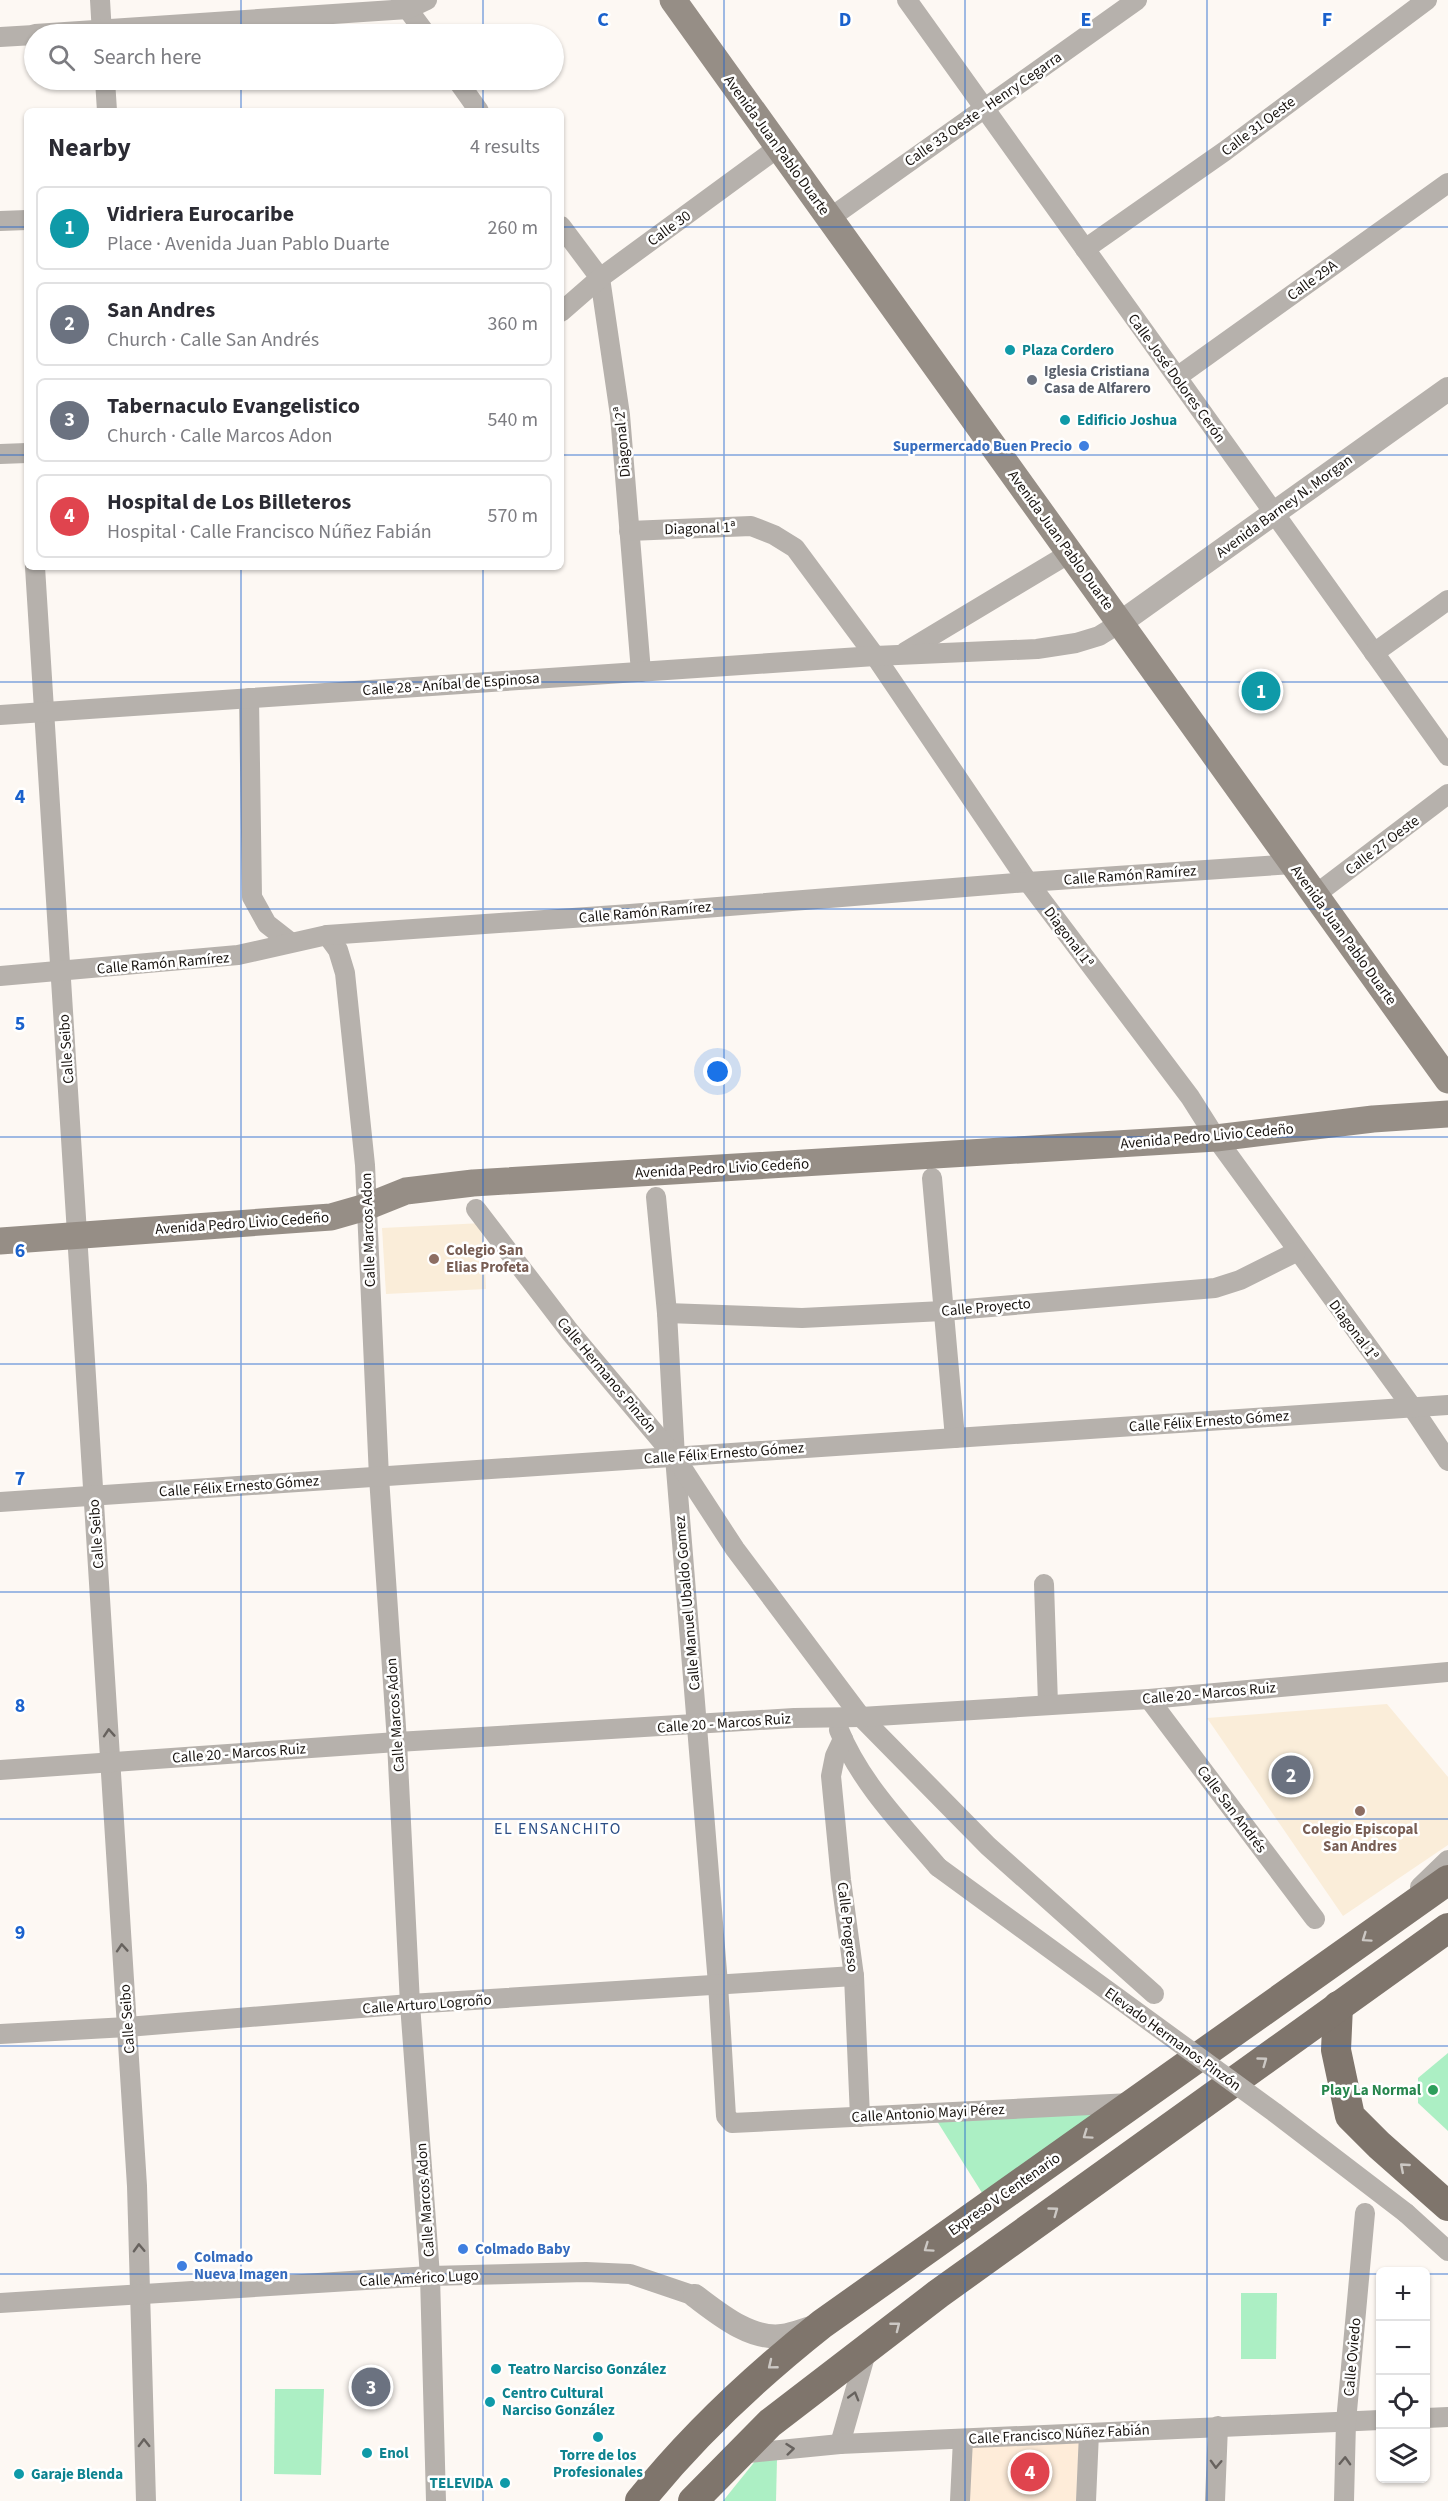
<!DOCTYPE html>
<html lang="en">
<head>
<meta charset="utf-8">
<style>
  body { margin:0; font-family:"Source Sans 3",sans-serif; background:#f2f2f3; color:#2b2b33 }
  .controls { position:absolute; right:18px; bottom:18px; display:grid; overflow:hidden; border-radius:9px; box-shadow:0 2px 4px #0004 }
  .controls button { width:54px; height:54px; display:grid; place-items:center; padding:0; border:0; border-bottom:2px solid #e1e1e2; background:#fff; color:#2b2b33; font:30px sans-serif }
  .you { position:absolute; left:718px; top:1072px; width:21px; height:21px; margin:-15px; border:4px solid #fff; border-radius:50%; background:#1a73e8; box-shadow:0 0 0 9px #1a73e833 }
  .badge { display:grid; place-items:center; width:39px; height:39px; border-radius:50%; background:#ea580c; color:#fff; font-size:20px; font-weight:700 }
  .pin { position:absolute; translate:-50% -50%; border:3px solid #fff; box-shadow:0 2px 6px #0006 }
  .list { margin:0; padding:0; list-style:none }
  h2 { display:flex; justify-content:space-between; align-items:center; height:78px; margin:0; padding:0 24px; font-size:26px }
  h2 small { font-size:20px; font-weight:400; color:#7c7c81 }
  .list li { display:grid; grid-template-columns:39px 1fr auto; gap:18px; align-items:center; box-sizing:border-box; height:84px; margin:0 12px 12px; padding:0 12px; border:2px solid #e1e1e2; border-radius:9px }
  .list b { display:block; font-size:22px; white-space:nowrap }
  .list p { margin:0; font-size:20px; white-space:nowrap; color:#7c7c81 }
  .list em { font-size:20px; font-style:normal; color:#7c7c81 }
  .icon { flex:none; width:33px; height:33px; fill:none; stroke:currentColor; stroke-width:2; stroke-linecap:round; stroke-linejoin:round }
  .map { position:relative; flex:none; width:1448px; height:2501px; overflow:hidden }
  .search { position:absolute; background:#fff; box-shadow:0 2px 4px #0004; left:24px; top:24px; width:540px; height:66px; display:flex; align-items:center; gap:15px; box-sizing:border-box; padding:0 21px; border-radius:33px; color:#7c7c81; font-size:22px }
  .panel { position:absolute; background:#fff; box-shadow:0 2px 4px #0004; left:24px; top:108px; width:540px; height:462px; border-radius:9px }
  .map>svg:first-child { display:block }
  .built { fill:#feecd9 }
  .education { fill:#faedd9 }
  .green { fill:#acefc4 }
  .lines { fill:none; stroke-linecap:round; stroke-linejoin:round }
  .minor { stroke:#b6b1ac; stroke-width:20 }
  .tertiary { stroke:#b6b1ac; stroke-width:24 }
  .secondary { stroke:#968e86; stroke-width:27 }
  .primary { stroke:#7f756c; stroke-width:30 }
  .minor-bridge { stroke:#b6b1ac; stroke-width:20 }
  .oneway { stroke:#67625e }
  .oneway2 { stroke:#ccc8c4 }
  .grid { fill:none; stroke:#1a61cc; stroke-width:1.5; stroke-opacity:0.55 }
  .culture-dot { fill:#0f9aa8; stroke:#fff; stroke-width:2 }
  .worship-dot { fill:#6b7280; stroke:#fff; stroke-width:2 }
  .shop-dot { fill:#3f7fe0; stroke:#fff; stroke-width:2 }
  .education-dot { fill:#8d6e63; stroke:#fff; stroke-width:2 }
  .leisure-dot { fill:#2e9e5b; stroke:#fff; stroke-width:2 }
  .labels { text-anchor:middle; stroke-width:5; stroke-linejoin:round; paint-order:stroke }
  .street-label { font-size:15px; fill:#18130f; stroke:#fff }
  .culture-label { font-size:15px; font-weight:bold; fill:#0d838f; stroke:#fff; text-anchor:start }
  .worship-label { font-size:15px; font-weight:bold; fill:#5b616d; stroke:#fff; text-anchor:start }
  .shop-label { font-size:15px; font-weight:bold; fill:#366cbe; stroke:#fff; text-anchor:start }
  .education-label { font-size:15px; font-weight:bold; fill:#785e54; stroke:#fff; text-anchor:start }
  .leisure-label { font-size:15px; font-weight:bold; fill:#27864d; stroke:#fff; text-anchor:end }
  .neighbourhood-label { font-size:16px; letter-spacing:1.5px; fill:#2c4e85; stroke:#fff }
  .grid-label { font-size:20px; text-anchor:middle; font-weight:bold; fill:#1a61cc; stroke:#fff; stroke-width:5; stroke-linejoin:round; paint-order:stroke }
</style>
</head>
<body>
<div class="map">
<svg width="1448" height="2501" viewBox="0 0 1448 2501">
  <rect width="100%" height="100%" fill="#fdf8f3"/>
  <polygon class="built" points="1092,2441 1089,2501 969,2501 972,2443"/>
  <g class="education">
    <polygon points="483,1223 486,1289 386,1294 382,1228"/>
    <polygon points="1387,1704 1448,1777 1448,1845 1343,1916 1207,1718"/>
  </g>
  <g class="green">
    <polygon points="1448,2053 1448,2131 1418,2103 1418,2078"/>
    <polygon points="1109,2110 984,2196 937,2121"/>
    <polygon points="1241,2293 1277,2293 1276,2359 1241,2359"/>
    <polygon points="275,2389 324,2389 321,2475 274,2474"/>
    <polygon points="777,2459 776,2501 723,2501 756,2460"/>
  </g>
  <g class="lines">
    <g class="minor">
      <polyline points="100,0 102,34"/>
      <polyline points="401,0 426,34"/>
      <polyline points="907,0 1448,756"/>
      <polyline points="35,34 408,9 427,0"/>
      <polyline points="0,37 34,35"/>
      <polyline points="105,80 107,111"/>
      <polyline points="457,80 479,111"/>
      <polyline points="830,218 1137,0"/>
      <polyline points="0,221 27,220"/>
      <polyline points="561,226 600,278 620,415 641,672"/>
      <polyline points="1085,249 1225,151 1427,0"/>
      <polyline points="561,312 600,278 779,147"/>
      <polyline points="1177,377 1448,183"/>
      <polyline points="0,454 27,453"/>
      <polyline points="629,531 751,526 774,535 795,548 875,656 1028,882 1190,1097 1216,1138 1412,1407 1448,1461"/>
      <polyline points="35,567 137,2186 146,2501"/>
      <polyline points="905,652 1070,553"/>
      <polyline points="1374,653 1448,600"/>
      <polyline points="249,698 252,897 267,924 290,942"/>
      <polyline points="0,715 875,656 1037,649 1076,643 1099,636 1120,623"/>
      <polyline points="1315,895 1448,794"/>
      <polyline points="327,935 338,950 345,973 365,1165 379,1477 397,1742 410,2004 430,2276 436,2501"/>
      <polyline points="0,976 238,955 327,935 630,914 1028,882 1293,864"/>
      <polyline points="932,1178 955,1438"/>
      <polyline points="656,1197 667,1313 675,1457 718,1984 726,2116 732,2123 1131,2103"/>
      <polyline points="476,1209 570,1332 675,1457 735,1549 861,1717 988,1846 1154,1994"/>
      <polyline points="667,1313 802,1318 943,1311 1215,1288 1240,1280 1296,1252"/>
      <polyline points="0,1502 1448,1405"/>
      <polyline points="1044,1584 1048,1704"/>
      <polyline points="1149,1699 1315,1919"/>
      <path d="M839 1730C860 1782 902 1825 938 1867"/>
      <polyline points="843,1739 835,1756 831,1776 841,1880 854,1976 860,2117"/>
      <polyline points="0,1770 397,1742 794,1718 861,1717 1149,1699 1448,1672"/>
      <polyline points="1420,1887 1448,1860"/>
      <polyline points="0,2034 127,2027 410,2004 854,1976"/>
      <polyline points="1406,2213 1448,2251"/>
      <polyline points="0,2303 430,2276 586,2272 630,2274 695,2296"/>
      <polyline points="1426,2418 1448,2417"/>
      <polyline points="840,2444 867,2349"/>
      <polyline points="739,2454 840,2444 1380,2420"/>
      <polyline points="960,2501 963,2439"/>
      <polyline points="1086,2501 1089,2433"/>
      <polyline points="1215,2501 1218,2426"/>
      <polyline points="1344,2501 1346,2422 1365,2213"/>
    </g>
    <g class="tertiary">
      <polyline points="1120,623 1448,389"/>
      <path d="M695 2296C719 2314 750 2340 782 2336 792 2335 804 2330 814 2327"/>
    </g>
    <g class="secondary">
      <polyline points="673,0 1448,1080"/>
      <polyline points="0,1241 331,1217 366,1207 406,1191 473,1183 1216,1138 1373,1119 1448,1114"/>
    </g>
    <g class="primary">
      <polyline points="1338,2006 1336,2050 1350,2116 1379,2145 1448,2206"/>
      <path d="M640 2501C693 2435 755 2377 822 2324L1448 1880"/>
      <polyline points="693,2501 770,2423 938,2294 1448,1928"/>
    </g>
    <polyline class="minor-bridge" points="938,1867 1274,2112 1406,2213"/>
  </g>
  <defs><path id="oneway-chevron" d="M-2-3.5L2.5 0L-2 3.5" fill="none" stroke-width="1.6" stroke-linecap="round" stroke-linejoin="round" transform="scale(1.5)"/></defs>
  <g class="oneway">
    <use href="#oneway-chevron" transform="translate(109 1733) rotate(-94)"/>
    <use href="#oneway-chevron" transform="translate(122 1948) rotate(-94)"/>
    <use href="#oneway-chevron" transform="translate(139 2248) rotate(-92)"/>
    <use href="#oneway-chevron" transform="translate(854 2396) rotate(-74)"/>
    <use href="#oneway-chevron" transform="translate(144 2443) rotate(-91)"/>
    <use href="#oneway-chevron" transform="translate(790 2449) rotate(-6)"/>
    <use href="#oneway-chevron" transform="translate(1345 2461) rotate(-88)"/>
    <use href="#oneway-chevron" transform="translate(1216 2464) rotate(92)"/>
  </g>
  <g class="oneway2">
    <use href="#oneway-chevron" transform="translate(1366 1938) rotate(145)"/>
    <use href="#oneway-chevron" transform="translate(1263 2061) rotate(-36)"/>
    <use href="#oneway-chevron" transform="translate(1087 2135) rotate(145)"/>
    <use href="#oneway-chevron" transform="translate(1404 2167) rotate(-139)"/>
    <use href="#oneway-chevron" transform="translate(1054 2211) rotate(-36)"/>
    <use href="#oneway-chevron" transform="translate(928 2248) rotate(145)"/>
    <use href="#oneway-chevron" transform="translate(896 2326) rotate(-38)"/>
    <use href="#oneway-chevron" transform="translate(772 2365) rotate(141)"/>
  </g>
  <path class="grid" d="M241 0V34M483 0V34M724 0V2501M965 0V2501M1207 0V2501M241 80V111M483 80V111M0 227H27M561 227H1448M0 455H27M561 455H1448M241 567V2501M483 567V2501M0 682H1448M0 909H1448M0 1137H1448M0 1364H1448M0 1592H1448M0 1819H1448M0 2046H1448M0 2274H1380M1426 2274H1448"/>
  <g class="culture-dot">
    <circle cx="1010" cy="350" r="6"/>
    <circle cx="1065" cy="420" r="6"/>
    <circle cx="496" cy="2369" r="6"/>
    <circle cx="490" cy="2402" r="6"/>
    <circle cx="598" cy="2437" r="6"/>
    <circle cx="367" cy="2453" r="6"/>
    <circle cx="19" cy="2474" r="6"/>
    <circle cx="505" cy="2483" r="6"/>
  </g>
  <circle class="worship-dot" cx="1032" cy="380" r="6"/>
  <g class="shop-dot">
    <circle cx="1084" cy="446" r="6"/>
    <circle cx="463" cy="2249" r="6"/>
    <circle cx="182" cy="2266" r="6"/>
  </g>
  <g class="education-dot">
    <circle cx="434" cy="1259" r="6"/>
    <circle cx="1360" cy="1811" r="6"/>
  </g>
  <circle class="leisure-dot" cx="1433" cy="2090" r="6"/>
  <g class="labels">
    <g class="street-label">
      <text transform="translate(983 109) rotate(-35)" y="5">Calle 33 Oeste - Henry Cegarra</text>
      <text transform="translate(1258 126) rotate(-37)" y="5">Calle 31 Oeste</text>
      <text transform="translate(777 145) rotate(54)" y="5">Avenida Juan Pablo Duarte</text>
      <text transform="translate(669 228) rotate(-36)" y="5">Calle 30</text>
      <text transform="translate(1312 280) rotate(-36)" y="5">Calle 29A</text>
      <text transform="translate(1177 378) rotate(54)" y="5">Calle José Dolores Cerón</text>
      <text transform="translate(622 442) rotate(-95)" y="5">Diagonal 2ª</text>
      <text transform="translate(1284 506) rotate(-36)" y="5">Avenida Barney N. Morgan</text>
      <text transform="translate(700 528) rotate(-2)" y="5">Diagonal 1ª</text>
      <text transform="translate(1061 540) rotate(54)" y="5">Avenida Juan Pablo Duarte</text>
      <text transform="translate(451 684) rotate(-4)" y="5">Calle 28 - Aníbal de Espinosa</text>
      <text transform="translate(1382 845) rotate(-37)" y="5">Calle 27 Oeste</text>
      <text transform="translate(1130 875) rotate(-4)" y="5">Calle Ramón Ramírez</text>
      <text transform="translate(645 912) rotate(-5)" y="5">Calle Ramón Ramírez</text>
      <text transform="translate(1344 935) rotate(54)" y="5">Avenida Juan Pablo Duarte</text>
      <text transform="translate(1069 937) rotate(53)" y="5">Diagonal 1ª</text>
      <text transform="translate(163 963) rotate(-5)" y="5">Calle Ramón Ramírez</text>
      <text transform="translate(66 1049) rotate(-94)" y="5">Calle Seibo</text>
      <text transform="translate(1207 1136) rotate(-5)" y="5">Avenida Pedro Livio Cedeño</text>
      <text transform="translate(722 1168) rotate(-3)" y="5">Avenida Pedro Livio Cedeño</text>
      <text transform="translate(242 1223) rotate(-4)" y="5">Avenida Pedro Livio Cedeño</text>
      <text transform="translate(368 1230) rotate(-92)" y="5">Calle Marcos Adon</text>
      <text transform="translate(986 1307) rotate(-5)" y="5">Calle Proyecto</text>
      <text transform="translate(1354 1330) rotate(53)" y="5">Diagonal 1ª</text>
      <text transform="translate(607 1375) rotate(50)" y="5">Calle Hermanos Pinzón</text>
      <text transform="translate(1209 1421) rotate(-4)" y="5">Calle Félix Ernesto Gómez</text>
      <text transform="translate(724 1453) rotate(-4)" y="5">Calle Félix Ernesto Gómez</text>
      <text transform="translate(239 1486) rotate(-4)" y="5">Calle Félix Ernesto Gómez</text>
      <text transform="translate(96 1534) rotate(-94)" y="5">Calle Seibo</text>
      <text transform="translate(687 1603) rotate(-95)" y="5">Calle Manuel Ubaldo Gomez</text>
      <text transform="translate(1209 1693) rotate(-5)" y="5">Calle 20 - Marcos Ruiz</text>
      <text transform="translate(395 1715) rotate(-94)" y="5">Calle Marcos Adon</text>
      <text transform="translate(724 1723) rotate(-4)" y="5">Calle 20 - Marcos Ruiz</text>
      <text transform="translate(239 1753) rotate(-4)" y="5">Calle 20 - Marcos Ruiz</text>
      <text transform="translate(1232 1809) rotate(53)" y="5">Calle San Andrés</text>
      <text transform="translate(848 1927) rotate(83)" y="5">Calle Progreso</text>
      <text transform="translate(427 2004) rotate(-4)" y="5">Calle Arturo Logroño</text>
      <text transform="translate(127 2019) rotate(-94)" y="5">Calle Seibo</text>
      <text transform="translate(1173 2039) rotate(36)" y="5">Elevado Hermanos Pinzón</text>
      <text transform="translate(928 2113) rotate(-3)" y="5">Calle Antonio Mayi Pérez</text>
      <text transform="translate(1004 2194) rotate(-35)" y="5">Expreso V Centenario</text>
      <text transform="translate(425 2200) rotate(-94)" y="5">Calle Marcos Adon</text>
      <text transform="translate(419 2278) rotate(-3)" y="5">Calle Américo Lugo</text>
      <text transform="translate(1352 2357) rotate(-85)" y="5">Calle Oviedo</text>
      <text transform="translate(1059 2434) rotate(-3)" y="5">Calle Francisco Núñez Fabián</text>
    </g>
    <g class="culture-label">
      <text x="1022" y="355">Plaza Cordero</text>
      <text x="1077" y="425">Edificio Joshua</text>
      <text x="508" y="2374">Teatro Narciso González</text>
      <text x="502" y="2398">Centro Cultural<tspan x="502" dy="17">Narciso González</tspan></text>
      <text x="379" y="2458">Enol</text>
      <text x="598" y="2460" text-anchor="middle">Torre de los<tspan x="598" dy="17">Profesionales</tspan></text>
      <text x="31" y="2479">Garaje Blenda</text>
      <text x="493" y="2488" text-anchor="end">TELEVIDA</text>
    </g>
    <g class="worship-label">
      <text x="1044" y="376">Iglesia Cristiana<tspan x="1044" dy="17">Casa de Alfarero</tspan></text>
    </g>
    <g class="shop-label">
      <text x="1072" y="451" text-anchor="end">Supermercado Buen Precio</text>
      <text x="475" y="2254">Colmado Baby</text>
      <text x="194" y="2262">Colmado<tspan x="194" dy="17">Nueva Imagen</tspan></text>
    </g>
    <g class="education-label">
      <text x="446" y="1255">Colegio San<tspan x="446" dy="17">Elias Profeta</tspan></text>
      <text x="1360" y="1834" text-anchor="middle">Colegio Episcopal<tspan x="1360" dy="17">San Andres</tspan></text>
    </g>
    <g class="leisure-label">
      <text x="1421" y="2095">Play La Normal</text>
    </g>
    <g class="neighbourhood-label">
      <text x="558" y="1834">EL ENSANCHITO</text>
    </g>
  </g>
  <g class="grid-label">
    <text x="603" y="26">C</text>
    <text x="845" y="26">D</text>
    <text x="1086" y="26">E</text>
    <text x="1327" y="26">F</text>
    <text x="20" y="803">4</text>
    <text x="20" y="1030">5</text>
    <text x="20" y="1257">6</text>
    <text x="20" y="1485">7</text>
    <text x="20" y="1712">8</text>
    <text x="20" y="1939">9</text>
  </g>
</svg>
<div class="controls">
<button>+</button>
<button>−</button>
<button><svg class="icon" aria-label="locate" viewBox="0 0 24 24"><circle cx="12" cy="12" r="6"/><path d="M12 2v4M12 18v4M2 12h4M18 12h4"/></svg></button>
<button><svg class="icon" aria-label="layers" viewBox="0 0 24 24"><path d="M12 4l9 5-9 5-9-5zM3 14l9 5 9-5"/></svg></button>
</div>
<div class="you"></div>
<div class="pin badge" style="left:1261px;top:691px;background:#0f9aa8">1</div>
<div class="pin badge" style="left:1291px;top:1775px;background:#6b7280">2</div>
<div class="pin badge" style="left:371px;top:2387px;background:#6b7280">3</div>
<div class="pin badge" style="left:1030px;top:2472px;background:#e0444e">4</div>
<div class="search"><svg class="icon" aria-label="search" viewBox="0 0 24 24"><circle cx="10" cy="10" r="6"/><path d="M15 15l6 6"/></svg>Search here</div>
<section class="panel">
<h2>Nearby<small>4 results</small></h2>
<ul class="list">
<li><span class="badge" style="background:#0f9aa8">1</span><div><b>Vidriera Eurocaribe</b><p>Place · Avenida Juan Pablo Duarte</p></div><em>260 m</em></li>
<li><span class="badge" style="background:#6b7280">2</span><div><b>San Andres</b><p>Church · Calle San Andrés</p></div><em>360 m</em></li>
<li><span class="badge" style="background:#6b7280">3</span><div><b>Tabernaculo Evangelistico</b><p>Church · Calle Marcos Adon</p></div><em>540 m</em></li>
<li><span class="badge" style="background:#e0444e">4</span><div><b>Hospital de Los Billeteros</b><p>Hospital · Calle Francisco Núñez Fabián</p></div><em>570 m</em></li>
</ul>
</section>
</div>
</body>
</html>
